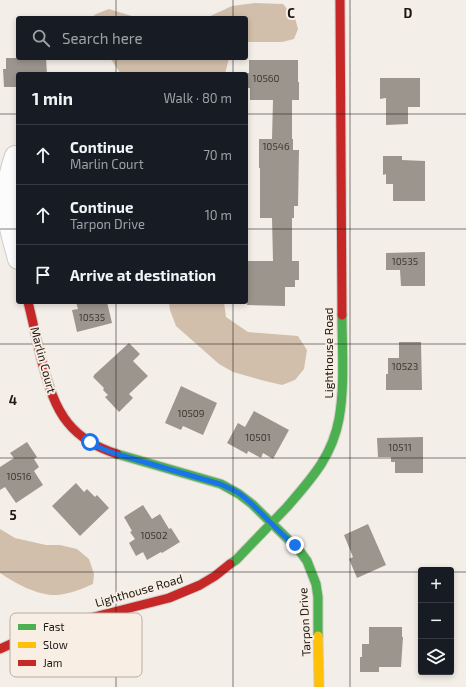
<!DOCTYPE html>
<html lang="en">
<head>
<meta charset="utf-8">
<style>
  body { margin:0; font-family:"Exo 2",sans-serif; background:#20242c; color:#f1f3f6 }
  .controls { position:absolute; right:12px; bottom:12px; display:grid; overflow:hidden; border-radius:4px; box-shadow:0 2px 6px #0003 }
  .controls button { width:36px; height:36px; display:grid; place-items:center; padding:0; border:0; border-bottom:1px solid #363941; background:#171b24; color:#f1f3f6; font:20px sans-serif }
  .stop { position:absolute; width:12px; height:12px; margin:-9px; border:3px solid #1a73e8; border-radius:50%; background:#fff }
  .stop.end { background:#1a73e8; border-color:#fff; box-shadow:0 1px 4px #0008 }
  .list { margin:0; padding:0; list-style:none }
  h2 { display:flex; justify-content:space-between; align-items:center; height:52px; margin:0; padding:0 16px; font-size:17px }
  h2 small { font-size:13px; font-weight:400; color:#9ea1a6 }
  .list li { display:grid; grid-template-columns:26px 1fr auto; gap:12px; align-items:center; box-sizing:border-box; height:60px; padding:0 16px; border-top:1px solid #363941 }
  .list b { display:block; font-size:15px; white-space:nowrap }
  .list p { margin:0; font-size:13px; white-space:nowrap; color:#9ea1a6 }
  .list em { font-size:13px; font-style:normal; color:#9ea1a6 }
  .icon { flex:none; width:22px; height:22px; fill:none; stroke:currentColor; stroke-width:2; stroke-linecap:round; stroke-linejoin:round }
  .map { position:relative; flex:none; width:466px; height:687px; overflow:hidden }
  .search { position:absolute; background:#171b24; box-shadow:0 2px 6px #0003; left:16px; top:16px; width:232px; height:44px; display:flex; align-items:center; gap:10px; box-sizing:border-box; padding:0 14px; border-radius:4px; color:#9ea1a6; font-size:15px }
  .panel { position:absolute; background:#171b24; box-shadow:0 2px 6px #0003; left:16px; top:72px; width:232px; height:232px; border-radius:4px }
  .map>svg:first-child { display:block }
  .water { fill:#d2bfab }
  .building { fill:#9c958e }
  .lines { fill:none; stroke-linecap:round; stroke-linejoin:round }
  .street-casing { stroke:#d1ccc7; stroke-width:22 }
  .fast-casing { stroke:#d1ccc7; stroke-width:11 }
  .slow-casing { stroke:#d1ccc7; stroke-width:11 }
  .jam-casing { stroke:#d1ccc7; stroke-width:11 }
  .street { stroke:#fdfcfc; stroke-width:20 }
  .fast { stroke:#4caf50; stroke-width:9 }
  .slow { stroke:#ffc107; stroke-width:9 }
  .jam { stroke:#c62828; stroke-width:9 }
  .route { stroke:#1a73e8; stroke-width:5 }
  .grid { fill:none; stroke:#1c1915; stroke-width:1; stroke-opacity:0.55 }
  .labels { text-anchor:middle; stroke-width:4; stroke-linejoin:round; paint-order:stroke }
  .number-label { font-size:10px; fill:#3c3833 }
  .street-label { font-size:12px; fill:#1c1915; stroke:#f8eee4 }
  .key { fill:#f8eee4; stroke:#b6aea6; stroke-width:1 }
  .key-label { font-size:11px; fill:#1c1915 }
  .grid-label { font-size:13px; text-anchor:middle; font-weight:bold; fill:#1c1915; stroke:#f8eee4; stroke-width:4; stroke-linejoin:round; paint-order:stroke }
</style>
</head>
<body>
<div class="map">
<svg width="466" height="687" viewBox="0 0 466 687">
  <rect width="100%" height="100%" fill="#f4eee8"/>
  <g class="water">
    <polygon points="255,3 283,4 295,18 298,29 294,39 282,42 246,42 246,18 206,18 232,6"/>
    <polygon points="109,9 138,18 91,18 96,14"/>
    <polygon points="110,58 229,58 225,74 121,74"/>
    <polygon points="169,302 224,302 226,317 248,332 298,336 307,350 304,369 295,380 282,385 265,381 233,372 219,364 176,326 170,310"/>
    <path d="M0 529 15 538 46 545H60L77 549 89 559 94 574 93 584C82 589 69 594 57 595 38 596 15 583 0 573Z"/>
  </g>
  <g class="building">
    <polygon points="6,58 46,58 47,74 18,74 18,87 4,87 3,69 6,69"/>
    <polygon points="249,60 298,60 298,82 299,82 299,100 292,100 292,139 293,139 293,150 299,150 298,206 294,206 294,218 292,218 292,261 299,261 299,280 295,280 295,287 285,287 285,306 247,305 247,261 273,261 272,218 260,218 260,168 259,168 259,139 272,139 273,100 250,100 250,88 246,88 246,73 249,73"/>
    <polygon points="380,78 420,78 420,107 408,107 408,124 386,125 386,98 380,99"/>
    <polygon points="383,156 402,156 402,160 425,161 425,201 393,201 393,184 386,184 386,174 383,175"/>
    <polygon points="425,252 425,286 401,286 400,270 386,270 386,253"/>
    <polygon points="76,302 107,302 112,323 77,332 72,310 78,309"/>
    <polygon points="399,342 421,342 422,390 386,390 386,374 388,374 388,358 399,358"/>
    <polygon points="129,343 140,354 133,361 148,376 129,394 133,398 119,412 105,397 108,395 103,390 104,388 93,377 94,376 94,375"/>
    <polygon points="181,386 217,403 203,435 183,426 181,430 165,423"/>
    <polygon points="254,411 289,430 273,459 263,453 261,458 248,451 247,454 227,443 238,423 245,427"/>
    <polygon points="423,437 423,473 395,473 395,462 391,462 391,457 378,457 377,438"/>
    <polygon points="27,442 37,457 34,459 39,467 34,471 43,485 16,503 5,487 0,490 0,467 14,458 10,453"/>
    <polygon points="76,483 84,492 87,489 95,497 97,495 109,508 80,536 52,506"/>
    <polygon points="143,505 152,519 160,514 169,529 171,528 180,542 162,553 161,552 147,560 143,552 136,556 129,543 135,539 130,532 132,531 124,517"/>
    <polygon points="368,524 386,565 357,578 349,559 353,557 344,535"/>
    <polygon points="369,627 402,627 402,637 403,637 401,667 379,667 379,672 360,672 360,657 362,657 362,644 369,644"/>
  </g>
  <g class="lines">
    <defs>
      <path id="street" d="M15 156C9 173 6 192 7 209 8 226 14 243 18 259"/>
      <g id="fast">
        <polyline points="117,454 221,484 239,494 252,504 299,550 307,561 316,584 318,597 318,636"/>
        <path d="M230 564 236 560C253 542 270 525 287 507 311 479 332 457 339 419 345 386 342 349 342 315"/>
      </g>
      <polyline id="slow" points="318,636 319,687"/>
      <g id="jam">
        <polyline points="340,0 342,315"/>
        <path d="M28 302C33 322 37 342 42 362 48 383 54 406 68 423 81 439 98 448 117 454"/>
        <polyline points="0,649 24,638 58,627 82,620 169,598 200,585 215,576 230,564"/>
      </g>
    </defs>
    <use href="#street" class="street-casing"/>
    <use href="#fast" class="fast-casing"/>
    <use href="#slow" class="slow-casing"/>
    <use href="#jam" class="jam-casing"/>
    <use href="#street" class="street"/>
    <use href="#fast" class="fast"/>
    <use href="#slow" class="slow"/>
    <use href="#jam" class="jam"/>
  </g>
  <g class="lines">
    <path class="route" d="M90 442 96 446 113 453 220 484C227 487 234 490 240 494 260 509 275 530 295 545"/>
  </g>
  <path class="grid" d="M116 0V18M233 0V18M350 0V687M116 58V74M233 58V74M0 114H18M246 114H466M0 229H18M246 229H466M116 302V687M233 302V687M0 344H466M0 458H466M0 572H421M451 572H466"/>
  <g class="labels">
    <g class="number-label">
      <text x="266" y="82">10560</text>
      <text x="276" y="150">10546</text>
      <text x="405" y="265">10535</text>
      <text x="92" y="321">10535</text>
      <text x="405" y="370">10523</text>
      <text x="191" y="417">10509</text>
      <text x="258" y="441">10501</text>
      <text x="400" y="451">10511</text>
      <text x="19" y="480">10516</text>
      <text x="154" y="539">10502</text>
    </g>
    <g class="street-label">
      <text transform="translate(329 353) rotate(-90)" y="4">Lighthouse Road</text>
      <text transform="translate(43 360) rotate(75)" y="4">Marlin Court</text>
      <text transform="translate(139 591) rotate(-16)" y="4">Lighthouse Road</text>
      <text transform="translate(305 622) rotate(-93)" y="4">Tarpon Drive</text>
    </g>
  </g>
  <rect x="10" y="613" width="132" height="64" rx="6" class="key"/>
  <rect x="18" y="624" width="18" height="6" fill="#4caf50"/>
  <rect x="18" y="642" width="18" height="6" fill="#ffc107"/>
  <rect x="18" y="660" width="18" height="6" fill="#c62828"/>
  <g class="key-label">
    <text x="43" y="631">Fast</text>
    <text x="43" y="649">Slow</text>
    <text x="43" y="667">Jam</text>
  </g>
  <g class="grid-label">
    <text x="291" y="18">C</text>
    <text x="408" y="18">D</text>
    <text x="13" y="405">4</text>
    <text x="13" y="520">5</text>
  </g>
</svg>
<div class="controls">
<button>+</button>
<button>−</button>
<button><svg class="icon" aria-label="layers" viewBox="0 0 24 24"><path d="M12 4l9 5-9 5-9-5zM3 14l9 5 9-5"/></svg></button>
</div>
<div class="stop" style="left:90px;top:442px"></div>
<div class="stop end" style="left:295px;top:545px"></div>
<div class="search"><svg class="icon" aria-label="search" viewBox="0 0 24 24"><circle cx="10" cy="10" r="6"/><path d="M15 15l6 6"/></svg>Search here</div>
<section class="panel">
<h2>1 min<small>Walk · 80 m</small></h2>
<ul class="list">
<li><svg class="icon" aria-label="ahead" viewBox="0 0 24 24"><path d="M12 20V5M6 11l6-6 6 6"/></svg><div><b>Continue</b><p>Marlin Court</p></div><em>70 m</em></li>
<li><svg class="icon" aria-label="ahead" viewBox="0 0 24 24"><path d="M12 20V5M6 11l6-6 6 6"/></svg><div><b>Continue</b><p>Tarpon Drive</p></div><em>10 m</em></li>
<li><svg class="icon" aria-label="arrive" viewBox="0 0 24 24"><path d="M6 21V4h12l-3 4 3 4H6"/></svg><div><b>Arrive at destination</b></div></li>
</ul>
</section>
</div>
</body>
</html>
